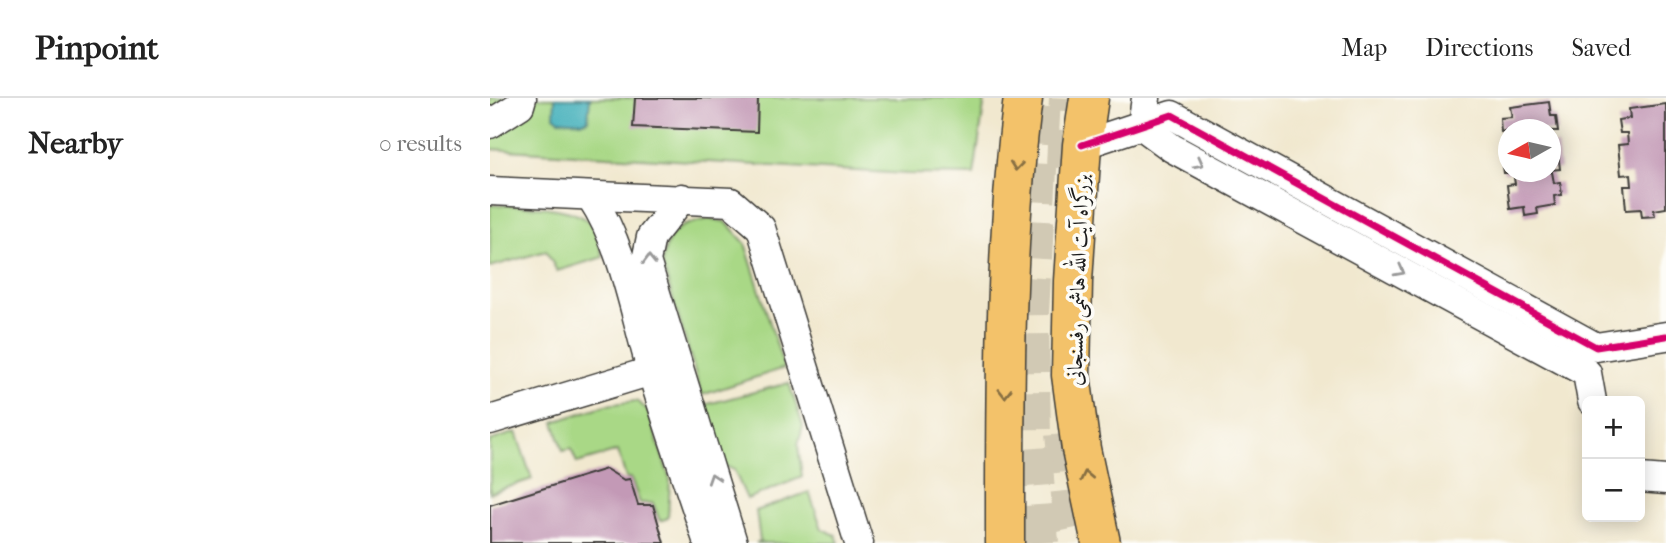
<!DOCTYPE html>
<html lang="en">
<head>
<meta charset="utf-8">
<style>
  body { margin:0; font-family:"IM FELL French Canon",Amiri,serif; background:#f6f6f6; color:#222 }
  .controls { position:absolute; right:21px; bottom:21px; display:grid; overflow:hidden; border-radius:10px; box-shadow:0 4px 18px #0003 }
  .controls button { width:63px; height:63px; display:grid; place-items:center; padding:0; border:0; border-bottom:2px solid #e0e0e0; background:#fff; color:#222; font:35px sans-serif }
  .compass { position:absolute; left:1008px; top:21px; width:63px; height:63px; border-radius:50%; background:#fff; box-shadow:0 4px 18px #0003; rotate:262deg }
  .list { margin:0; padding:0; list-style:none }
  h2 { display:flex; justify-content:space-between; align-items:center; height:91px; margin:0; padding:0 28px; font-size:30px }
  h2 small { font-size:23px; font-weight:400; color:#767676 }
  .map { position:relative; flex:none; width:1176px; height:445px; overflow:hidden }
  header { display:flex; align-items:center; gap:42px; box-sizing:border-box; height:98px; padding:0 35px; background:#fff; border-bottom:2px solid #e0e0e0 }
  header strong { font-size:33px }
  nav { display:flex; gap:38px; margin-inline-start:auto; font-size:24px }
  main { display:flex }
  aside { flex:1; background:#fff }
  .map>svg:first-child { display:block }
  .grass { fill:#a9d886; stroke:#627a51; stroke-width:2 }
  .water { fill:#3fafba; stroke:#2e666b; stroke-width:2 }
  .building { fill:#c399b6 }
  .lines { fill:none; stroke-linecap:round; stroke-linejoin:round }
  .highway-tunnel { stroke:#d1c9b4; stroke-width:38; stroke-dasharray:38 19; stroke-linecap:butt }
  .minor-casing { stroke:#3c3b37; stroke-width:31 }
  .highway-casing { stroke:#3c3b37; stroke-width:41 }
  .minor { stroke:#fff; stroke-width:28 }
  .highway { stroke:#f3c26a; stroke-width:38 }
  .cycleway-casing { stroke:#fdfcf7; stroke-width:11 }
  .cycleway { stroke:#d6006c; stroke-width:7 }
  .oneway { stroke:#999 }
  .oneway2 { stroke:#886f43 }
  .labels { text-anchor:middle; stroke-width:7; stroke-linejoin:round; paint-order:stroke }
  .street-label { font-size:21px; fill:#1c1c1c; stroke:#fdfcf7 }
</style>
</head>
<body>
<header>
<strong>Pinpoint</strong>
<nav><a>Map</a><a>Directions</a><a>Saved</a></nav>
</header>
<main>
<aside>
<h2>Nearby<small>0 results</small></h2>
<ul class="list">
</ul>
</aside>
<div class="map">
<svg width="1176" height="445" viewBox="0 0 1176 445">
  <rect width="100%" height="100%" fill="#fdfcf7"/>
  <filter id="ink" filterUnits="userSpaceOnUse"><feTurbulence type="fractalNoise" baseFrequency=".0143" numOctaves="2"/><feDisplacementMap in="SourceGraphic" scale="14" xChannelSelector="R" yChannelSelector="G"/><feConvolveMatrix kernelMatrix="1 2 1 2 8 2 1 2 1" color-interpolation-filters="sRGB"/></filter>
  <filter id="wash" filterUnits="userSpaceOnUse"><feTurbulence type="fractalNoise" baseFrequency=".00686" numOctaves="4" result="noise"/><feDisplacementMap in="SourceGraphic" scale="28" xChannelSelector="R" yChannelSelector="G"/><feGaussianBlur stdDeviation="1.57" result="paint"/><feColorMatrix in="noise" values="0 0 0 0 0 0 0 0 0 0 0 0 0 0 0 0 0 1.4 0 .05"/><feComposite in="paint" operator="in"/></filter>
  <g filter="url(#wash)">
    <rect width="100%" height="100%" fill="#f1e8cf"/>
    <g class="grass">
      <polygon points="0,0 495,0 484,77 417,76 0,51"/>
      <path d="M0 107C26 108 78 106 98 123 107 131 109 147 113 159L67 173 56 153 0 169Z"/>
      <path d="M221 121 236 124 255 145 294 270 212 297 172 165C178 131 189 126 221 121Z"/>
      <polygon points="299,285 313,328 308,347 312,379 257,401 244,372 232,367 214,307"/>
      <polygon points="146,303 157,311 180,382 178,420 170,423 163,405 150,405 141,380 136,380 128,353 87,365 81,351 73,353 64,324 116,307"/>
      <polygon points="26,334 42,381 0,395 0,343"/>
      <polygon points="319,394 332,431 346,437 349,445 266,445 270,443 266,413"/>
    </g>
    <polygon class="water" points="65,0 100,0 98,22 93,24 69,22 64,18"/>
    <g id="blocks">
      <g class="building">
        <polygon points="145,0 268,0 267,34 143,29"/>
        <polygon points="1059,4 1061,18 1066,18 1068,33 1018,32 1011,34 1010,20 1022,19 1020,9"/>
        <polygon points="1176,6 1176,110 1164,112 1165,118 1152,119 1151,111 1136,112 1134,88 1142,88 1141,76 1131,77 1128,47 1138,46 1137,35 1130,35 1128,22 1140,20 1139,11"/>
        <polygon points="1018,45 1018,75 1014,75 1010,46"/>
        <polygon points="1067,46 1070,71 1060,72 1060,47"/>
        <polygon points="1023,74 1062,74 1064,85 1070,84 1072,97 1064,98 1065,107 1047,110 1048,116 1035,118 1034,109 1020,111 1017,87 1025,86"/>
        <polygon points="116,371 134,382 140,381 148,407 163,407 174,445 0,445 0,407"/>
      </g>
    </g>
  </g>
  <g filter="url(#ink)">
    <use href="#blocks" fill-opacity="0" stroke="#3c3b37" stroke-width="2"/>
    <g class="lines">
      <g class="highway-tunnel">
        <polyline points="575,70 578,0"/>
        <polyline points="574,336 582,417 588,445"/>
        <polyline points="550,445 542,341 540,214 552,0"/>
      </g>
      <defs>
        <g id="minor">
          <polyline points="0,26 30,7 32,0"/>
          <polyline points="652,28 682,50 1097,275 1102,303"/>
          <polyline points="652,28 656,0"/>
          <polyline points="592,47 682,17 1106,249 1176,238"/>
          <polyline points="0,93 241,104 271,130 369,445"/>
          <path d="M101 99C134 149 144 214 161 271 178 329 199 387 218 445"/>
          <polyline points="192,100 161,139 156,163 243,445"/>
          <polyline points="0,322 178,268"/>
          <polyline points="1150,380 1176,382"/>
        </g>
        <g id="highway">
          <polyline points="599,0 592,47 583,183 581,277 591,351 611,445"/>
          <path d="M515 445C515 296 514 148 533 0"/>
        </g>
      </defs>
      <use href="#minor" class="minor-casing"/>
      <use href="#highway" class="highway-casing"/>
      <use href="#minor" class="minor"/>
      <use href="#highway" class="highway"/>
      <defs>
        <polyline id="cycleway" points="592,47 682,17 1106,249 1176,238"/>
      </defs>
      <use href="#cycleway" class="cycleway-casing"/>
      <use href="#cycleway" class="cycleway"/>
    </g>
    <defs><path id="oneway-chevron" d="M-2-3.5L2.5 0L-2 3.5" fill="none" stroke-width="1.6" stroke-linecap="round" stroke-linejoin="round" transform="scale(1.75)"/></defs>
    <g class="oneway">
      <use href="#oneway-chevron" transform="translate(709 65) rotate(28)"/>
      <use href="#oneway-chevron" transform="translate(159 162) rotate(-91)"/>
      <use href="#oneway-chevron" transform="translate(910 173) rotate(28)"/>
      <use href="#oneway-chevron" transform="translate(223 380) rotate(-108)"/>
    </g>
    <g class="oneway2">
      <use href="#oneway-chevron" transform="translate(526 68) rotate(96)"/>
      <use href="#oneway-chevron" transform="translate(515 295) rotate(90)"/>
      <use href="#oneway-chevron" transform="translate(596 378) rotate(-102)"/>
    </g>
  </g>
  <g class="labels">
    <g class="street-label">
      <text transform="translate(588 182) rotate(-88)" y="7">بزرگراه آیت الله هاشمی رفسنجانی</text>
    </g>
  </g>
</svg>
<div class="controls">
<button>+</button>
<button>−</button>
</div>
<svg class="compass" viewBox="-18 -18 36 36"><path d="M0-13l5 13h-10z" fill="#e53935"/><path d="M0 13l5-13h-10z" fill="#767676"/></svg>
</div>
</main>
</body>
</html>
